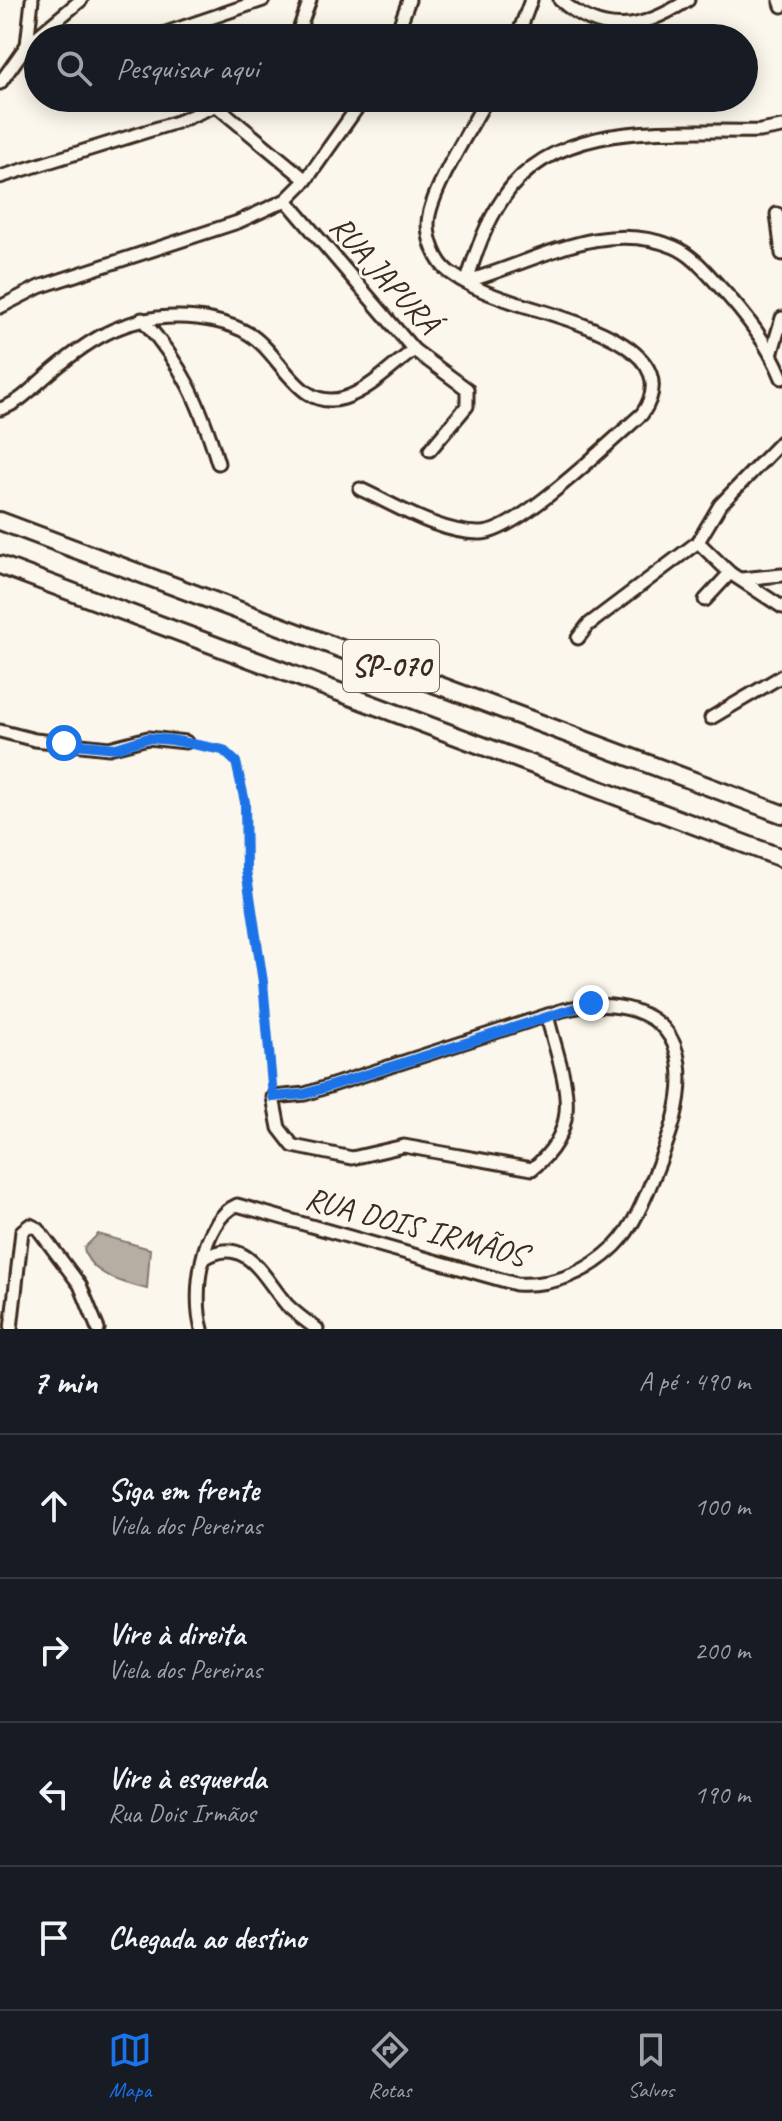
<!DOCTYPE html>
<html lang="pt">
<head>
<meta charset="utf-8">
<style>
  body { margin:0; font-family:Caveat,sans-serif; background:#242831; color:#f1f3f6 }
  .stop { position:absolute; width:24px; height:24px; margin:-18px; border:6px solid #1a73e8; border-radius:50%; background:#fff }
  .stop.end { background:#1a73e8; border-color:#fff; box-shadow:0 2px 8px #0008 }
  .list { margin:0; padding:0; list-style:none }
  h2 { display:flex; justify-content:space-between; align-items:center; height:104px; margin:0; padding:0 32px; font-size:34px }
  h2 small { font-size:26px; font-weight:400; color:#9ea1a6 }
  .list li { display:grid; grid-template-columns:52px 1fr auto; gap:24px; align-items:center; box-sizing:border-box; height:144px; padding:0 32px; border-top:2px solid #363941 }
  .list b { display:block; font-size:30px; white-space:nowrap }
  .list p { margin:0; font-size:26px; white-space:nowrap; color:#9ea1a6 }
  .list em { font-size:26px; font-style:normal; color:#9ea1a6 }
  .icon { flex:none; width:44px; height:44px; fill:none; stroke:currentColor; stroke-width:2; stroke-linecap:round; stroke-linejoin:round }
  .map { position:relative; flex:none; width:782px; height:1329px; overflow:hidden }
  .search { position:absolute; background:#171b24; box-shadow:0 4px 20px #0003; left:24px; right:24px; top:24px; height:88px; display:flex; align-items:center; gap:20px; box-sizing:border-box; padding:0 28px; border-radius:44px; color:#9ea1a6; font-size:30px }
  .sheet { height:680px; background:#171b24 }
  nav { display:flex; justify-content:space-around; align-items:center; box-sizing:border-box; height:112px; border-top:2px solid #363941; background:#171b24; font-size:22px; color:#9ea1a6 }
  nav a { display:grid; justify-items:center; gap:4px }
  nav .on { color:#1a73e8 }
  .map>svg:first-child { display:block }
  .water { fill:#b6aea2; stroke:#85796d; stroke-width:2 }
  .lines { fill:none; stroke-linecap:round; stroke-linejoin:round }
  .minor-casing { stroke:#3b2a1e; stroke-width:17 }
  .highway-casing { stroke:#3b2a1e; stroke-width:22 }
  .path { stroke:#3b2a1e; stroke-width:2; stroke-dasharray:8 6; stroke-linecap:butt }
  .minor { stroke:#fbf7ec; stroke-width:11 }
  .highway { stroke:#fbf7ec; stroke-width:16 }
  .route { stroke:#1a73e8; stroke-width:10 }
  .labels { text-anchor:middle; stroke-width:6; stroke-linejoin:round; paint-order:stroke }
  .shield { fill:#fbf7ec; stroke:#75685c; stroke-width:2 }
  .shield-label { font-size:30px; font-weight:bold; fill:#3b2a1e }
  .street-label { font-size:32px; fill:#3b2a1e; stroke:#fbf7ec }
</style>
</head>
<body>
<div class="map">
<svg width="782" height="1329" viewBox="0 0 782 1329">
  <rect width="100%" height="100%" fill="#fbf7ec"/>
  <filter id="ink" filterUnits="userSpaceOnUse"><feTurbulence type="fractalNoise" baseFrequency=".0125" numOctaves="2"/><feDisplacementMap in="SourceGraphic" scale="16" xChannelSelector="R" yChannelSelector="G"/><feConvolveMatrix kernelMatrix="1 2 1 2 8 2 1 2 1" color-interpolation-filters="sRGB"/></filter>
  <g filter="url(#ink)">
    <path class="water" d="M98 1234 150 1249 147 1289C126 1284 88 1274 84 1248Z"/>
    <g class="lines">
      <defs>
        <g id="minor">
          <path d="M560 0C604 38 642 30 688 0"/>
          <polyline points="780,0 782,6"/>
          <polyline points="151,38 263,0"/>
          <polyline points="296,38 310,0"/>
          <polyline points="395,38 409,0"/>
          <polyline points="517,38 531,0"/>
          <polyline points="27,45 32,0"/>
          <polyline points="0,83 27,45 81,0"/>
          <polyline points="218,107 306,180"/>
          <polyline points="0,177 177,122 234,98"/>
          <polyline points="286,200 414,350 467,389 467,406 430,450"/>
          <polyline points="777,214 782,254"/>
          <path d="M467 281C476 251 486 223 504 197 557 117 677 133 760 131L782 127"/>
          <path d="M467 281C533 263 604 217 674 247 693 255 706 272 720 287 745 314 768 343 782 378"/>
          <polyline points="0,307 39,287 238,222 286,200 306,180 364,98"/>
          <path d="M142 319C183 366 200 403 218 463"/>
          <polyline points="771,355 782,318"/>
          <path d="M0 409C18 404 30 390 44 378 85 342 122 316 179 317 201 317 230 322 249 334 282 354 298 412 344 398 370 390 392 366 414 350"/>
          <path d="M360 489C395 505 441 534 481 533 517 533 612 440 642 414 692 342 546 315 504 299 486 293 464 283 449 272 436 262 428 240 428 224 428 194 472 127 487 98"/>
          <polyline points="698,542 730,573 782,607"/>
          <polyline points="741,579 782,575"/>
          <polyline points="705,600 730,573"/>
          <polyline points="578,638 588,625 698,542 720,505 782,441"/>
          <polyline points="711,718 782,676"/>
          <polyline points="0,731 35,740 109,748 148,738 186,742"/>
          <path d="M205 1258C246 1233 264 1279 287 1305 296 1314 307 1322 317 1329"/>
          <polyline points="11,1329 22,1231 30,1225 38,1229 80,1285 98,1329"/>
          <path d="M202 1329C192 1296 201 1220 237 1205L516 1284C554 1286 587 1273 615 1246 634 1227 646 1196 656 1171 669 1138 684 1101 679 1064 672 1005 608 999 563 1010L305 1094 273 1097 279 1128 293 1146 352 1158 404 1146 532 1169C589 1124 561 1075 547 1015"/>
        </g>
        <g id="highway">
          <polyline points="0,521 782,814"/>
          <polyline points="0,565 782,858"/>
        </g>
      </defs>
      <use href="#minor" class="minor-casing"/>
      <use href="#highway" class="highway-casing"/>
      <path class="path" d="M199 745C212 748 229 749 236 763 252 794 243 839 247 873 255 944 266 1015 272 1087"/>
      <use href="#minor" class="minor"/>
      <use href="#highway" class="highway"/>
    </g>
  </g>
  <g class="lines" filter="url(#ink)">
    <polyline class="route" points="64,743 116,748 148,738 172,740 223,750 236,762 245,802 246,870 263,982 273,1097 305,1094 591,1003"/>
  </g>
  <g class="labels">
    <rect class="shield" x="343" y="640" width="96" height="52" rx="6"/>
    <g class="shield-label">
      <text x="391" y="676">SP-070</text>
    </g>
    <g class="street-label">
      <text transform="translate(385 274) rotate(48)" y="11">RUA JAPURÁ</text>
      <text transform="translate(416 1226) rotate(15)" y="11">RUA DOIS IRMÃOS</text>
    </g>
  </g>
</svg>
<div class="stop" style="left:64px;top:743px"></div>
<div class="stop end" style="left:591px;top:1003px"></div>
<div class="search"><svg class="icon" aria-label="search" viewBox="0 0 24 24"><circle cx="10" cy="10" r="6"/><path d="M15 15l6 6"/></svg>Pesquisar aqui</div>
</div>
<section class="sheet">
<h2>7 min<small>A pé · 490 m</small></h2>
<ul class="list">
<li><svg class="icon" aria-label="ahead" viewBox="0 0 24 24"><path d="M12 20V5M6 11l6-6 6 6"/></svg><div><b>Siga em frente</b><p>Viela dos Pereiras</p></div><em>100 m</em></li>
<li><svg class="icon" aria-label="right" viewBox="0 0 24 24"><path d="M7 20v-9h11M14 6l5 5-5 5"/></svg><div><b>Vire à direita</b><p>Viela dos Pereiras</p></div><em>200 m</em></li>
<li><svg class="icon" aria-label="left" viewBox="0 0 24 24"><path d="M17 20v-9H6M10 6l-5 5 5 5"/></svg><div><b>Vire à esquerda</b><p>Rua Dois Irmãos</p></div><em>190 m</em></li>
<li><svg class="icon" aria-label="arrive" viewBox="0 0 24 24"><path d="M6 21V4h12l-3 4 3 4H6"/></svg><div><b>Chegada ao destino</b></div></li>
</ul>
</section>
<nav>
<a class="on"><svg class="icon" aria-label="map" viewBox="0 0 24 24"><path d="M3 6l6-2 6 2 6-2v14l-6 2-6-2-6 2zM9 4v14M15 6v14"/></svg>Mapa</a>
<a><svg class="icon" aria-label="directions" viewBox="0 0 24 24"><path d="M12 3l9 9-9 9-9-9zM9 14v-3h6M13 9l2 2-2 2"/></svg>Rotas</a>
<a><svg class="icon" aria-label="saved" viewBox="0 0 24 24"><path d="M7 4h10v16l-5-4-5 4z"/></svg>Salvos</a>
</nav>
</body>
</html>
